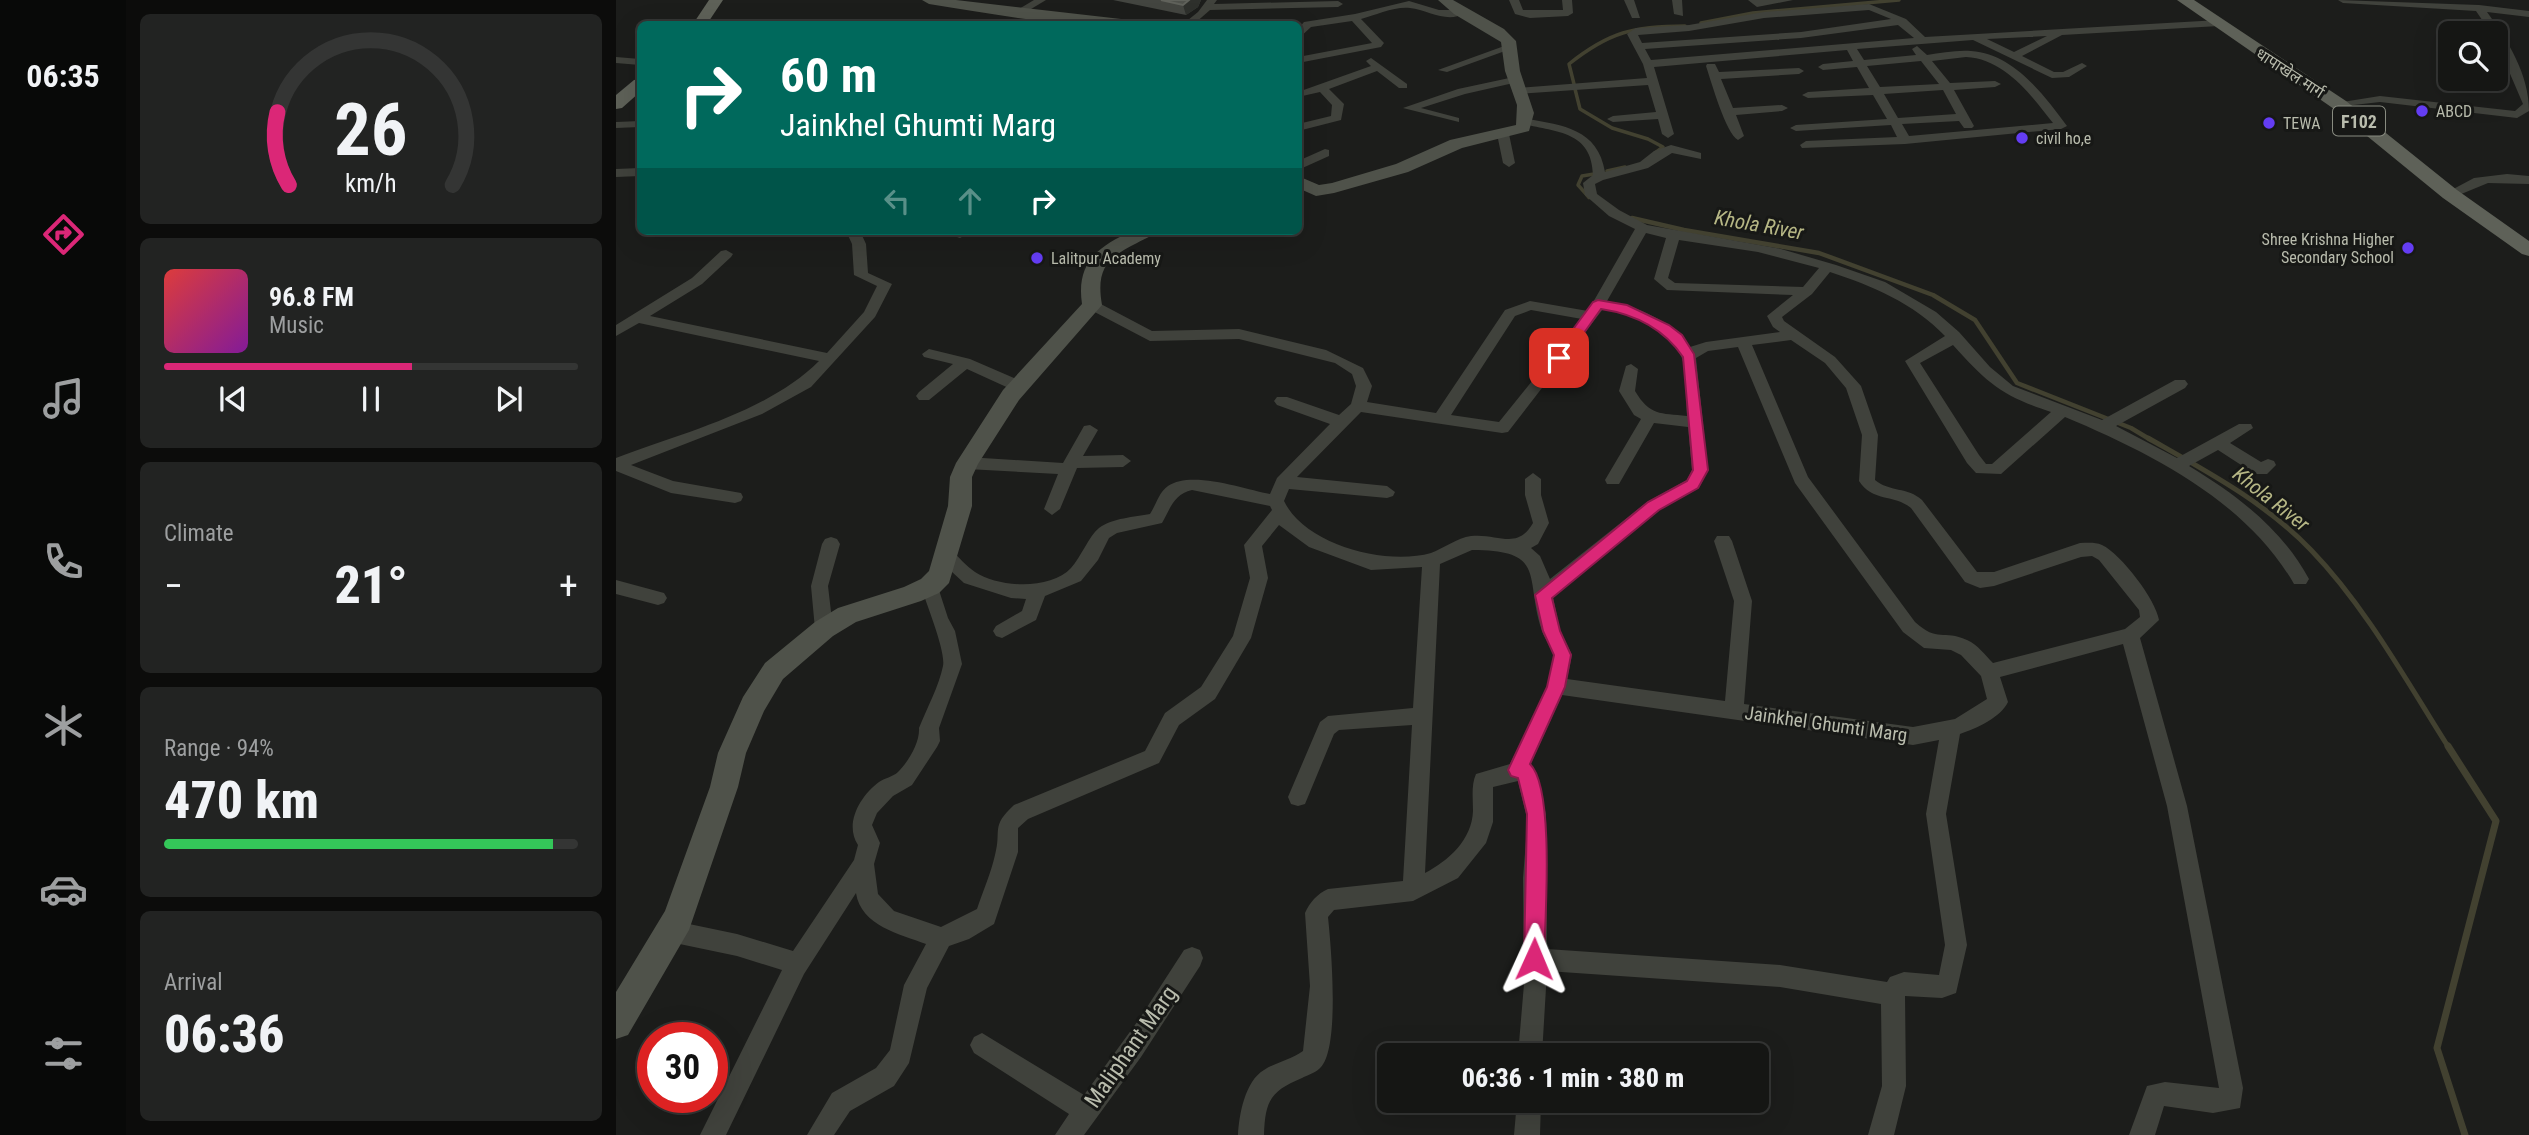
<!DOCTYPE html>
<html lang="en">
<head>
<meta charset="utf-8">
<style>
  :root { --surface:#151614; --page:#222322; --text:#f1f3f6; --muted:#9d9fa0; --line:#343534; --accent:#db2777 }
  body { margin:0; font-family:"Roboto Condensed","Noto Sans Devanagari",sans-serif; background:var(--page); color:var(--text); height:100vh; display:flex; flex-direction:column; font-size:26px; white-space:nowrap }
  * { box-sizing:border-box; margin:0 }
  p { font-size:23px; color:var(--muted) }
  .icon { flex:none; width:38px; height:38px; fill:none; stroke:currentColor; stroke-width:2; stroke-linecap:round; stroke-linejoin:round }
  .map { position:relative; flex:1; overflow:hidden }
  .details { display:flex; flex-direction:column; gap:14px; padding:14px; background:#0c0c0b; width:490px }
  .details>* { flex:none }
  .banner { position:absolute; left:21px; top:21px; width:665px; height:214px; border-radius:10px; box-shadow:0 7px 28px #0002,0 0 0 2px var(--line); background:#00695c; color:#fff; overflow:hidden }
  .tools { position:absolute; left:1822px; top:21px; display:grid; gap:14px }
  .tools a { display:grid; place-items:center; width:70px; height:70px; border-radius:10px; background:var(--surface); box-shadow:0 7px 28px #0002,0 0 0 2px var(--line); font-size:35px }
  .speed { position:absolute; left:21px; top:1022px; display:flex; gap:14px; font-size:35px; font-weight:700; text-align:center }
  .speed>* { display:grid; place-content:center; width:91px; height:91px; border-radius:50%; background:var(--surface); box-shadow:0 7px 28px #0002,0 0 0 2px var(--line); line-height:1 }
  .speed .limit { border:10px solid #d22; background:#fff; color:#111 }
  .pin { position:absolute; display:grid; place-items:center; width:60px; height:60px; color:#fff; margin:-30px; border-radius:14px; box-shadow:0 4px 10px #0006 }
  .me { position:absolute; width:77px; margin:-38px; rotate:1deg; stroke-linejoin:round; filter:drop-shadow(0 0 5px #0008) }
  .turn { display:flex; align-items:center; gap:24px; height:147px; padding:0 28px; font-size:32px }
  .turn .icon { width:91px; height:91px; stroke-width:2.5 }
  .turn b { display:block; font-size:49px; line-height:60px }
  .lanes { display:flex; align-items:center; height:66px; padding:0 28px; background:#0003; justify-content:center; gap:35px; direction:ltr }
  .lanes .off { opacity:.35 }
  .big { font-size:52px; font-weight:800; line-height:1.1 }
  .details .tile { flex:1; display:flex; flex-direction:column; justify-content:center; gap:10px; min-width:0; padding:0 24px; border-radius:10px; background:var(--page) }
  .details .dial { align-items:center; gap:0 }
  .dial svg { height:182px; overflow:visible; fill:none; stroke:var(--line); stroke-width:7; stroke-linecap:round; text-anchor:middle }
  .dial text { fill:var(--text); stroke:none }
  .song { display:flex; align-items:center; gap:21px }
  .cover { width:84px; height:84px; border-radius:10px; background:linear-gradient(135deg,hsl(0 70% 55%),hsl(290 70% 35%)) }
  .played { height:7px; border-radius:4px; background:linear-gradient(90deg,var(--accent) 60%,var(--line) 60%) }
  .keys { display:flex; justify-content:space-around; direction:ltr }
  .heat { display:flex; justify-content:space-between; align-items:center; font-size:38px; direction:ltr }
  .charge { height:10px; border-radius:5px; background:linear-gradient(90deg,#34c759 94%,var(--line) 0) }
  .trip { position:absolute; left:761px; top:1043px; width:392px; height:70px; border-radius:10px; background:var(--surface); box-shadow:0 7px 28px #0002,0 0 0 2px var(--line); font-weight:800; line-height:70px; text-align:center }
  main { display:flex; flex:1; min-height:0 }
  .tab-bar { display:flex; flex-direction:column; width:126px; justify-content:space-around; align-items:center; background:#080908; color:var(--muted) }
  .tab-bar .icon { width:49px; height:49px }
  .tab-bar .on { color:var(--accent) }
  .tab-bar b { font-size:32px; color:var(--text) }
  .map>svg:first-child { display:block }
</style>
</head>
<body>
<main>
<nav class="tab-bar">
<b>06:35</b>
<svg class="icon on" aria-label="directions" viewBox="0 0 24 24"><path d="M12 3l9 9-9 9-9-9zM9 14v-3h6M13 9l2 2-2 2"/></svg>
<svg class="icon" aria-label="music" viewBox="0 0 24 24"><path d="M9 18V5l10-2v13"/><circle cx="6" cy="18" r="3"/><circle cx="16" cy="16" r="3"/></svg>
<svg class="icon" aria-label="phone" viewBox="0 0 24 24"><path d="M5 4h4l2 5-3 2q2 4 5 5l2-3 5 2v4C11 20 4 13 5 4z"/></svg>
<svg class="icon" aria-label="climate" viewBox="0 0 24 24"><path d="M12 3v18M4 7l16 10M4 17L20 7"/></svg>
<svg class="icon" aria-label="car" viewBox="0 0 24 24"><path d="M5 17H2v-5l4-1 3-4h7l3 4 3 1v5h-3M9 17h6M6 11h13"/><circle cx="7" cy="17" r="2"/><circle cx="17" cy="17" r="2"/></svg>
<svg class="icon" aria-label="filters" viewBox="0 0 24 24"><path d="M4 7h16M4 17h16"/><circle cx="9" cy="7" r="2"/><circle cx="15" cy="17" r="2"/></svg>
</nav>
<section class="details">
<div class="tile dial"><svg viewBox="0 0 100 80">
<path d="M14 69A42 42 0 1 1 86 69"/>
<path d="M14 69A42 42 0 0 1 9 37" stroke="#db2777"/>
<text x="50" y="56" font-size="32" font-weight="700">26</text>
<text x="50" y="72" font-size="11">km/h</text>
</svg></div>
<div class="tile">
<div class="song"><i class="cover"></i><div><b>96.8 FM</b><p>Music</p></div></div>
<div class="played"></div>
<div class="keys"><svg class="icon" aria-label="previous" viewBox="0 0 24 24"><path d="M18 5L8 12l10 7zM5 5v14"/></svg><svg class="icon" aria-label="pause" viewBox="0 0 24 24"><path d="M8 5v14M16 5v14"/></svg><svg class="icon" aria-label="next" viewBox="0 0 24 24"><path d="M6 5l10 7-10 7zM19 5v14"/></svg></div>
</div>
<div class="tile"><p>Climate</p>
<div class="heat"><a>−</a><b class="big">21°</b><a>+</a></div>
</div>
<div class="tile"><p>Range · 94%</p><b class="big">470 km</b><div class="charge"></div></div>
<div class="tile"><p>Arrival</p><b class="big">06:36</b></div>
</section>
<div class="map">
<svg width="1913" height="1135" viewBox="0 0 1913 1135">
  <rect width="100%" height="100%" fill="#1c1d1b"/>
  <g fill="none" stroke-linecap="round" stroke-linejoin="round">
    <g stroke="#424130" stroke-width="3.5">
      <path d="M1085 23 1137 13 1283 0"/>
      <path d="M958 84 953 64C993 32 1018 26 1069 26"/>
      <path d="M959 89 964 109 996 128 1032 139 1047 147 1039 153"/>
      <path d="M991 171 1009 167"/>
      <path d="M971 195 962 185 966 176 978 174"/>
    </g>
    <g stroke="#424130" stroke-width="4.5">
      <path d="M970 193 973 197"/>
      <path d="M1016 218 1068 230 1203 253 1317 295 1359 320 1401 383 1515 428 1535 440"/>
    </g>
    <path stroke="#424130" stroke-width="5" d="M1532 438C1590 471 1649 502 1695 550 1750 607 1791 682 1833 748"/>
    <path stroke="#424130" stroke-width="7" d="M1832 746 1880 821 1821 1048 1849 1135"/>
    <g fill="#40423c" fill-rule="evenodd">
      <path d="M418 0H430L405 15 396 13Z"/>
      <path d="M591 0H601L598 4 722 1 727 4 722 7 594 10 578 24H567L582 12Z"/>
      <path d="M893 0H903L907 10H947L946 0H956L957 13 952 16 914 18 899 14Z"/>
      <path d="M1008 0H1018L1024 18H1016Z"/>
      <path d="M1056 0H1066L1067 16 1058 14Z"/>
      <path d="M1132 0H1177L1141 7Z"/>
      <path d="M1722 0 1863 5 1913 11V17L1871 12C1892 41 1913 74 1913 111L1901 118 1764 102 1720 107V103L1764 96 1899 111 1907 104 1880 41V33H1875L1860 11 1727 3Z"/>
      <path d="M793 1 823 10H843L848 13C832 24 812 10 794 8 780 6 759 15 745 19L768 43 765 47 682 63V57L756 43 736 21 695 27 682 39V29L688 22 739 14Z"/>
      <path d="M1253 4 1290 19 1309 37 1603 20 1608 23 1603 26 1446 35 1406 56 1438 72H1447L1466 63 1471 66 1453 77 1436 78 1357 40 1241 49 1248 60 1300 55 1296 49 1301 46 1311 55C1325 53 1340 50 1355 51 1398 54 1427 94 1451 126L1445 129 1289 144 1186 148 1184 145 1190 141 1281 137 1275 125 1180 131 1174 128 1180 125 1271 119 1257 95 1192 98 1186 95 1192 92 1253 88 1241 67 1207 70 1202 67 1207 64 1237 61 1231 50 1038 67 1058 134 1052 138 1046 134 1042 119 997 122 991 119 997 116 1040 112 1032 85 902 94 896 91 902 88 1031 78 1027 64 1011 34 1020 28 1073 25 1148 12ZM1253 10 1275 19 1185 32 1026 43 1022 35 1073 31 1148 18ZM1282 25 1298 38 1035 60 1029 49 1185 38ZM1431 36 1398 52 1371 39ZM1350 57C1389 59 1415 95 1437 123L1293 136 1286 124 1343 121 1348 128H1356L1358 126 1338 90 1379 87 1385 84 1379 81 1334 83 1316 61ZM1305 61 1323 84 1264 87 1251 66ZM1327 90 1340 114 1282 118 1268 94Z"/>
      <path d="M891 45 900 47 831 72 822 70Z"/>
      <path d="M0 57 24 59V65L0 63Z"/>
      <path d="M755 58 791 84V88H783L761 71 713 89 728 104 725 120 682 131V124L715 116 716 105 704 92 682 97V92L755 66 750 61Z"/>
      <path d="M1091 64H1099L1103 72 1183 68 1188 71 1183 74 1105 79 1117 108 1166 105 1172 108 1166 111 1120 115 1128 136 1122 140C1110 134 1095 81 1090 66Z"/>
      <path d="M898 77 902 78V82L849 94 805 108 843 118V122L787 108 842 89Z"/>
      <path d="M911 119C947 125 982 129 989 172L1024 162 1038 151 1055 145 1085 153V159L1056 153 1032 168 987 180 979 184 981 194 1003 210 1031 225 1165 249 1220 265 1269 282 1320 312 1343 332 1374 367 1397 386 1486 420 1559 380H1569L1572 384 1569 388 1500 426 1561 458 1623 424H1635L1637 428 1614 443 1645 462 1652 459 1658 461 1660 465 1651 474H1639L1602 450 1573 466C1621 495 1666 529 1693 579L1690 584H1678C1630 501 1535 453 1449 417L1385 474 1360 473 1351 463 1289 361 1329 336C1297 303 1257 286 1214 272L1196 294 1166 317 1168 321 1219 357 1245 386 1262 435 1259 480C1273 492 1292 487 1306 500L1361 572H1378L1464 543C1472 543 1479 542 1486 545 1505 554 1540 600 1543 620L1524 638 1571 806 1627 1088 1624 1108 1597 1113 1548 1106 1539 1135H1513L1531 1086 1549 1082 1603 1088 1551 806 1507 644 1384 677 1392 702C1384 718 1361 728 1344 734L1330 814 1351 945 1340 993 1326 998 1289 996 1290 1086 1278 1135H1252L1266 1086 1265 1004 1164 987 931 971 926 1055H902L908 984 907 878 910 840V814L902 781 877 787V822L870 843 842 878 797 901 718 910 712 917C715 945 724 1047 705 1067 701 1072 692 1075 686 1078 655 1091 649 1100 648 1135H622C623 1115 629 1081 648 1070 660 1062 675 1060 687 1051L694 986 689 913C694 902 701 894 712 889L787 881 796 725 723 730 718 734 689 804 682 806 675 804 672 797 704 722 712 716 797 708 806 567 755 570 693 547 663 525 646 546 652 578 635 638 599 699 563 725 543 763 412 819 402 828V852L378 924 353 939 333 946 311 988 293 1063 278 1086 234 1111 218 1135H191L216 1093 260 1068 274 1050 288 985 310 944C284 934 245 926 240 893L188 974 110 1135H84L166 970 121 956 54 942 46 939 43 931 46 923 54 920 121 934 177 951 238 860 242 845C228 824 244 796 263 782 268 778 277 777 282 772 293 761 304 742 303 728 311 708 323 686 327 666 330 651 310 604 305 586L308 581H320L332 618 339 631 346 664 323 728 324 741 321 747 296 785 277 796 261 813 256 825 264 843 258 864 262 894 278 911 325 927 361 909C367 891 375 873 379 855 386 830 374 827 398 805L529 751 549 713 585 687 617 636 634 578 628 545 656 510 654 506 576 490C558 494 554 509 546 523L501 533 493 538 482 560 465 581 429 596 420 620 386 638 380 636 377 631 380 626 406 611 410 599 395 598 348 583 323 560 320 555 323 550H335C343 557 350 566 359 572 383 588 435 590 455 568 465 557 473 536 483 528 496 518 519 517 534 514 540 505 543 492 552 486 575 470 628 489 654 494L661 478 714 424 661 405 658 401 661 397H671L723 415 735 404 740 386 736 374 719 363 623 339 534 341 471 308V302H481L536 331 623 329 710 350 747 368 756 386 751 402 820 413 889 310 914 301 972 311 1019 229 993 216 969 195 967 183 977 175C976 131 940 132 907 124L905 122ZM1030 233 1050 238 1038 279 1051 290 1177 295 1151 316 1157 327 1164 332 1090 342 1074 347C1053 320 1024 307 991 301ZM1063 240 1142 252 1203 268 1187 287 1059 283 1052 278ZM987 309C1015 314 1052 328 1065 356 1071 369 1070 401 1071 416 1044 413 1034 416 1019 391L1022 369 1015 364 1010 366 1003 391 1018 415 1025 419 989 480 991 484H1003L1038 423 1072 427 1076 470 1071 480 1031 502 934 579 924 556 915 548 922 544 933 523 925 495V479L917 473 909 479V495L917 523C901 551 882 533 855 536 841 538 828 548 815 553 770 566 689 545 668 501L673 489 771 498 777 496 779 492 771 486 681 477 745 412 886 433 892 432ZM915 310 966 319 883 422 835 415 899 316ZM1175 340 1209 363 1230 388 1246 435 1243 481C1256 502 1278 494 1295 508L1349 582 1364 588 1378 586 1465 557 1476 556 1483 560 1523 610 1524 617 1509 629 1377 663C1369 655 1362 645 1351 640 1327 629 1322 643 1299 622L1192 477 1136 345ZM1337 345C1371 383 1386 396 1435 412L1376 464H1370L1363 455 1304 363ZM1122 347 1179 483 1287 632 1308 648 1335 650 1345 655 1365 676 1371 699 1339 719 1297 727 1128 704 1136 601 1116 541 1113 536H1101L1098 541 1118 601 1109 701 951 679 956 655 944 631 937 597 1043 510 1083 488 1092 470 1080 358 1092 351ZM856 550C932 550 908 577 926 631 928 639 937 647 938 655 940 678 905 742 894 764L860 774C855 785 857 799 857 811 856 840 832 861 809 873L824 564ZM946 695 1297 745 1323 740 1310 814 1329 945 1323 975 1288 972 1274 977 1271 982 1164 965 931 949 930 814 915 763Z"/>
      <path d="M24 121V127L0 128V122Z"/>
      <path d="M887 130 893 134 899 163 893 167 887 163 881 134Z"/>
      <path d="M709 149 713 150V156L682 170V161Z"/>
      <path d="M24 168V176L0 177V169Z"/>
      <path d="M1891 174 1913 176V184L1872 183 1838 197 1834 198 1828 194 1858 178Z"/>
      <path d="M230 231H244L250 244 252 273 276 284 259 317 195 387 146 414 15 465 57 481 125 493 127 497 125 501 119 503 55 493 0 471V458C66 433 152 412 203 361L23 323 0 336V325L76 278 105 251 110 250 117 254 115 257 86 284 34 316 211 353 248 312 261 286 238 275 236 244Z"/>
      <path d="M323 231H348L351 234 344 238Z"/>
      <path d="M313 349 354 359 407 382 410 386 402 391 397 390 351 369 313 400H303L300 396 303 392 337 364 308 357 306 354Z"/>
      <path d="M474 425 482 430 467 456 507 455 515 461 507 467 461 468 444 509 436 515 428 509 442 474 351 469 343 463 351 457 447 463 468 426Z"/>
      <path d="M215 537 221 539 224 544 212 586 217 629 214 634 208 636 202 634 199 629 195 586 206 544 209 539Z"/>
      <path d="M0 580 48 593 51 598 48 603 42 605 0 594Z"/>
      <path d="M576 947 584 950 587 958 584 966 525 1057 468 1135H439L453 1114 358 1053 354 1045 358 1037 366 1033 468 1095 524 1018 568 950Z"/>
      <path d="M901 1101H925L924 1135H898Z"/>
    </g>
    <g fill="#4f524a" fill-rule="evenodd">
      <path d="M306 0H340L514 20 521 24C455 30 379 14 313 4Z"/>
      <path d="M822 0H837L888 29 900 41 904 71 918 113 913 131 846 148 792 172 718 193 700 196 682 188V176L703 185 716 183 780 164 834 140 900 125 901 105 889 71 885 42 838 14Z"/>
      <path d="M516 231H540C535 237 528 239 521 243 490 258 480 270 486 305L403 400 362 464 356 477V506L333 583 323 593 305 601 240 622 217 636 167 679 148 711 130 753 122 787 73 930 12 1035 0 1039V992L49 911 94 787 102 753 127 697 149 663 199 622 222 608 288 587 305 579 313 571 332 506 334 477 340 463 387 390 466 304C460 263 481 247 516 231Z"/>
    </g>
    <g fill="#5e6158" fill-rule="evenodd">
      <path d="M93 0H107L91 24H77Z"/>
      <path d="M1561 0H1578L1730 101 1841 190 1913 241V256L1906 254 1827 198 1718 109Z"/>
      <path d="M24 79V92L6 108 0 109V95L18 80Z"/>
    </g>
  </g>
  <path fill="#434540" d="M497 0H585L582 7 570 15Z"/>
  <path fill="#2e302c" d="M573 0H585L582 7 570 15 567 5Z"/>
  <path fill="#50524c" stroke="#60625b" stroke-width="2" d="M545 0H573L567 5Z"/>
  <path fill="#db2777" stroke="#8e194d" stroke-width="2" d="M982 300 1011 305 1053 325 1066 335 1078 354 1092 470 1082 488 1043 510 936 598 944 631 955 655 949 687 914 764C939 788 929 920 928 959L925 966 918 970 911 966 908 959 911 814 902 778 895 776 892 770 931 687 938 655 927 631 919 595 1032 502 1071 481 1077 470 1067 357C1048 329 1018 314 985 309L948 361 943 362 936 358 977 302Z"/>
  <g fill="#643df3" stroke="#171816" stroke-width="2.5">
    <circle cx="1806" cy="111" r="7"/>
    <circle cx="1653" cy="123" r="7"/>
    <circle cx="1406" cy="138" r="7"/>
    <circle cx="1792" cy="248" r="7"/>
    <circle cx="421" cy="258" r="7"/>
  </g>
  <g text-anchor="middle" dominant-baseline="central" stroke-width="6" stroke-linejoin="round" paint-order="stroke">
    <g font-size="16" fill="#b9bcad" stroke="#171816">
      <text transform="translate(1674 73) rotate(33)">धापाखेल मार्ग</text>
    </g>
    <g font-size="16" fill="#b9bcad" stroke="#171816" text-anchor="start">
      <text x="1820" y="111">ABCD</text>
      <text x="1667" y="123">TEWA</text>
      <text x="1420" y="138">civil ho,e</text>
      <text x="1778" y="239" text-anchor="end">Shree Krishna Higher<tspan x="1778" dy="18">Secondary School</tspan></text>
      <text x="435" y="258">Lalitpur Academy</text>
    </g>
    <rect fill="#171816" stroke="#888b80" stroke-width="2" x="1717" y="106.5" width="52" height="29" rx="5"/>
    <g font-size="18" font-weight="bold" fill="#b9bcad">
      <text x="1743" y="121">F102</text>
    </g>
    <g font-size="19" fill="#b9bcad" stroke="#171816">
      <text transform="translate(1210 724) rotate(8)">Jainkhel Ghumti Marg</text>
    </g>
    <g font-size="21" font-style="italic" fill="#b6b785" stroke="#171816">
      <text transform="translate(1143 225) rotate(10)">Khola River</text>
      <text transform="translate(1655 499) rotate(38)">Khola River</text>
    </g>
    <g font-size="23" fill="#b9bcad" stroke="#171816">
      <text transform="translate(515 1047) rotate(-55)">Maliphant Marg</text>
    </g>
  </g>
</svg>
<div class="tools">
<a><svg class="icon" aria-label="search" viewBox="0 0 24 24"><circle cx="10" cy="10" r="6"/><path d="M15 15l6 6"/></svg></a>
</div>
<div class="speed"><div class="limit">30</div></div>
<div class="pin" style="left:943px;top:358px;background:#d93025"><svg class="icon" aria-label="arrive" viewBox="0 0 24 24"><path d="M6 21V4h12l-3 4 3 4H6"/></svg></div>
<svg class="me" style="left:918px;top:959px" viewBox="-20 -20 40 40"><path d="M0-17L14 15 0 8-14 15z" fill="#db2777" stroke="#fff" stroke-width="4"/></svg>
<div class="trip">06:36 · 1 min · 380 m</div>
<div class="banner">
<div class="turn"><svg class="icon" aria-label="right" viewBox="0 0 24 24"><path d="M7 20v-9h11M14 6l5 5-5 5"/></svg><div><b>60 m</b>Jainkhel Ghumti Marg</div></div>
<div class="lanes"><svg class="icon off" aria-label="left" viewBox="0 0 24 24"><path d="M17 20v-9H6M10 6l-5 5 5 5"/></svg><svg class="icon off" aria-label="ahead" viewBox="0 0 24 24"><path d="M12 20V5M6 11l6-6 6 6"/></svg><svg class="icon" aria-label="right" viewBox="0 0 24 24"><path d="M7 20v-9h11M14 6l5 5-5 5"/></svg></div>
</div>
</div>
</main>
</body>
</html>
